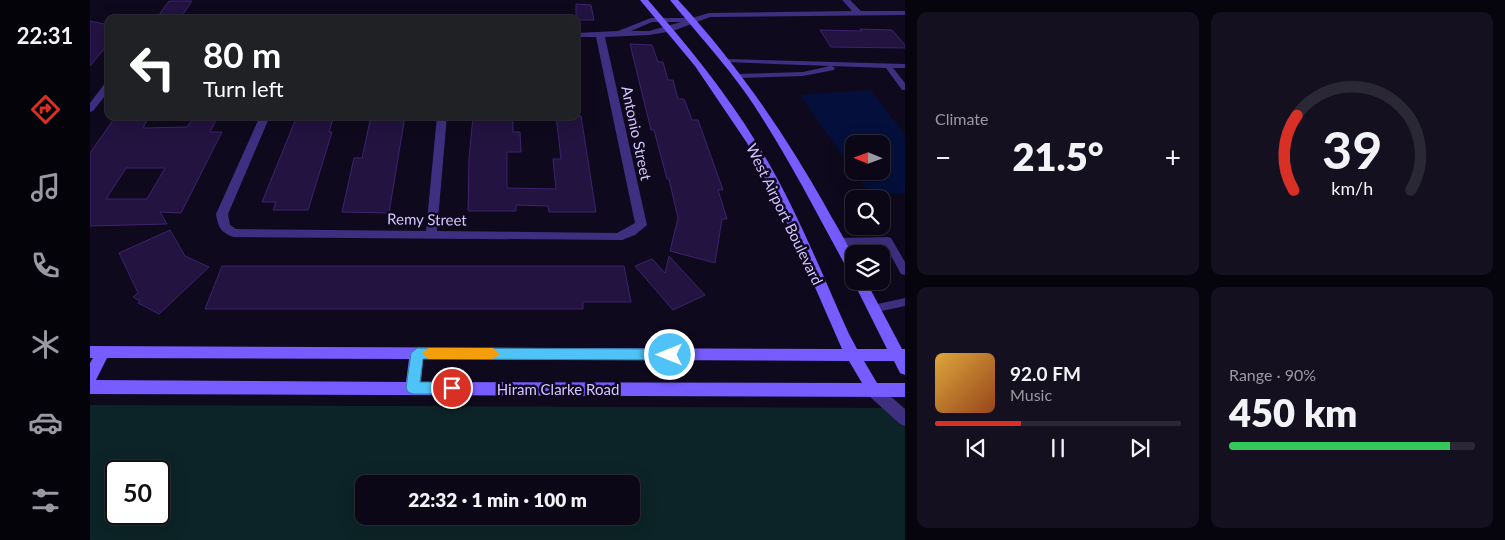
<!DOCTYPE html>
<html lang="en">
<head>
<meta charset="utf-8">
<style>
  :root { --surface:#0b0716; --page:#14101f; --text:#f1f3f6; --muted:#9a99a1; --line:#2b2835; --accent:#d93025 }
  body { margin:0; font-family:Lato,sans-serif; background:var(--page); color:var(--text); height:100vh; display:flex; flex-direction:column; font-size:19px; white-space:nowrap }
  * { box-sizing:border-box; margin:0 }
  p { font-size:16px; color:var(--muted) }
  .icon { flex:none; width:28px; height:28px; fill:none; stroke:currentColor; stroke-width:2; stroke-linecap:round; stroke-linejoin:round }
  .map { position:relative; flex:1; overflow:hidden }
  .drawer { display:flex; flex-direction:column; gap:12px; padding:12px; background:#06040c; width:600px }
  .drawer>* { flex:none }
  .banner { position:absolute; left:15px; top:15px; width:475px; height:105px; border-radius:10px; box-shadow:0 5px 20px #0002,0 0 0 1px var(--line); background:#202124; color:#fff; overflow:hidden }
  .needle { width:32px; rotate:271deg }
  .fabs { position:absolute; left:755px; top:135px; display:grid; gap:10px }
  .fabs a { display:grid; place-items:center; width:45px; height:45px; border-radius:10px; background:var(--surface); box-shadow:0 5px 20px #0002,0 0 0 1px var(--line); font-size:25px }
  .speed { position:absolute; left:15px; top:460px; display:flex; gap:10px; font-size:25px; font-weight:700; text-align:center }
  .speed>* { display:grid; place-content:center; width:65px; height:65px; border-radius:50%; background:var(--surface); box-shadow:0 5px 20px #0002,0 0 0 1px var(--line); line-height:1 }
  .speed .limit { border:2px solid #111; border-radius:8px; background:#fff; color:#111 }
  .pin { position:absolute; display:grid; place-items:center; width:42px; height:42px; color:#fff; margin:-21px; border:2px solid #fff; border-radius:50%; box-shadow:0 1px 5px #0007 }
  .me { position:absolute; width:55px; margin:-28px; rotate:270deg; stroke-linejoin:round; filter:drop-shadow(0 0 4px #0008) }
  .turn { display:flex; align-items:center; gap:18px; height:105px; padding:0 15px; font-size:22px }
  .turn .icon { width:65px; height:65px; stroke-width:2.5 }
  .turn b { display:block; font-size:35px; line-height:42px }
  .big { font-size:38px; font-weight:800; line-height:1.1 }
  .drawer .tile { flex:1; display:flex; flex-direction:column; justify-content:center; gap:8px; min-width:0; padding:0 18px; border-radius:10px; background:var(--page) }
  .drawer .dial { align-items:center; gap:0 }
  .dial svg { height:130px; overflow:visible; fill:none; stroke:var(--line); stroke-width:7; stroke-linecap:round; text-anchor:middle }
  .dial text { fill:var(--text); stroke:none }
  .song { display:flex; align-items:center; gap:15px }
  .cover { width:60px; height:60px; border-radius:8px; background:linear-gradient(135deg,hsl(40 70% 55%),hsl(20 70% 35%)) }
  .played { height:5px; border-radius:2px; background:linear-gradient(90deg,var(--accent) 35%,var(--line) 35%) }
  .keys { display:flex; justify-content:space-around; direction:ltr }
  .heat { display:flex; justify-content:space-between; align-items:center; font-size:28px; direction:ltr }
  .charge { height:8px; border-radius:4px; background:linear-gradient(90deg,#34c759 90%,var(--line) 0) }
  .drawer .tiles { flex:1; display:grid; gap:12px; grid-template-columns:repeat(2,1fr) }
  .trip { position:absolute; left:265px; top:475px; width:285px; height:50px; border-radius:10px; background:var(--surface); box-shadow:0 5px 20px #0002,0 0 0 1px var(--line); font-weight:800; line-height:50px; text-align:center }
  main { display:flex; flex:1; min-height:0 }
  .menu { display:flex; flex-direction:column; width:90px; justify-content:space-around; align-items:center; background:#040309; color:var(--muted) }
  .menu .icon { width:35px; height:35px }
  .menu .current { color:var(--accent) }
  .menu b { font-size:22px; color:var(--text) }
  .map>svg:first-child { display:block }
</style>
</head>
<body>
<main>
<nav class="menu">
<b>22:31</b>
<svg class="icon current" aria-label="directions" viewBox="0 0 24 24"><path d="M12 3l9 9-9 9-9-9zM9 14v-3h6M13 9l2 2-2 2"/></svg>
<svg class="icon" aria-label="music" viewBox="0 0 24 24"><path d="M9 18V5l10-2v13"/><circle cx="6" cy="18" r="3"/><circle cx="16" cy="16" r="3"/></svg>
<svg class="icon" aria-label="phone" viewBox="0 0 24 24"><path d="M5 4h4l2 5-3 2q2 4 5 5l2-3 5 2v4C11 20 4 13 5 4z"/></svg>
<svg class="icon" aria-label="climate" viewBox="0 0 24 24"><path d="M12 3v18M4 7l16 10M4 17L20 7"/></svg>
<svg class="icon" aria-label="car" viewBox="0 0 24 24"><path d="M5 17H2v-5l4-1 3-4h7l3 4 3 1v5h-3M9 17h6M6 11h13"/><circle cx="7" cy="17" r="2"/><circle cx="17" cy="17" r="2"/></svg>
<svg class="icon" aria-label="filters" viewBox="0 0 24 24"><path d="M4 7h16M4 17h16"/><circle cx="9" cy="7" r="2"/><circle cx="15" cy="17" r="2"/></svg>
</nav>
<div class="map">
<svg width="815" height="540" viewBox="0 0 815 540">
  <rect width="100%" height="100%" fill="#0f091d"/>
  <path fill="#0c2427" fill-rule="evenodd" d="M0 405 815 408V540H0ZM26 471H69V514H26ZM274 484H541V516H274Z"/>
  <path fill="#04103b" fill-rule="evenodd" d="M778 90 783 93 815 135V193H788L775 187 710 95ZM764 144H791V171H764Z"/>
  <g fill="#231340" stroke="#3c236e" fill-rule="evenodd">
    <path d="M79 1H102L90 19H66Z"/>
    <path d="M486 4 501 5 504 20H486Z"/>
    <path d="M0 21 19 25V43L0 66Z"/>
    <path d="M770 29 802 30 815 45V48L741 47 730 30 772 31Z"/>
    <path d="M540 44 562 45 568 62H573L578 80H583L588 99H594L602 120H608L633 190H628L637 219H632L625 263 580 251 588 218 579 179H577L564 130H561Z"/>
    <path d="M26 116H59L53 128 97 127 105 116H128L120 132H132L91 213 70 212 77 224 0 226V153ZM36 168H75L57 199H16Z"/>
    <path d="M207 116H244L239 132H242L218 210H183L186 202H172Z"/>
    <path d="M281 116H315L299 213 252 212 264 158H272Z"/>
    <path d="M383 116H423V132H430L431 152H417V188L466 189 463 159H471L466 116H491L506 212H459L458 206 426 205V211H378L379 158Z"/>
    <path d="M80 230 95 256 119 267 69 314 48 303 50 301 43 297 48 293 29 253Z"/>
    <path d="M579 256 615 295 583 310 545 266 562 259 575 273Z"/>
    <path d="M132 266H534L541 302H493V309H115Z"/>
  </g>
  <g fill="none" stroke-linecap="round" stroke-linejoin="round">
    <g fill="#3e2f81" fill-rule="evenodd">
      <path d="M638 59 815 64V68H803L815 83V90H812L796 68 742 66 745 68 744 70 713 76 649 78H646V74L713 72 740 66 636 62V60Z"/>
      <path d="M798 237 801 238 815 262V275L811 274 795 245 749 246 744 242 749 238Z"/>
      <path d="M815 298V306L783 313 779 312 778 309 779 306 783 305Z"/>
    </g>
    <g fill="#3e2f81" fill-rule="evenodd">
      <path d="M752 0H760L771 11H815V15L620 17 583 31 559 35 515 37 557 225 545 235 532 240 144 237C131 233 128 227 126 214L170 116H180L138 214 140 225 146 229 336 231 347 116H357L347 231 527 233 545 223 506 37H486V33L528 31 561 18H602L619 13 762 11ZM562 22H591L559 31H541Z"/>
      <path d="M19 81V91L3 111 0 112V103L16 82Z"/>
    </g>
    <path fill="#3e2f81" fill-rule="evenodd" d="M784 384 789 386 815 409V426L810 424 779 396 777 391 779 386Z"/>
    <g fill="#775cff" fill-rule="evenodd">
      <path d="M550 0H558C597 45 635 91 666 142 704 202 730 270 759 334L767 349H797L763 281 764 279V281H776L812 349H815V375L810 373 804 361H774L787 383H815V397L0 394V363L3 358H0V346L752 349 693 214 657 143 605 66ZM17 358 319 359 316 382 6 380ZM333 359 759 361 772 383 331 382Z"/>
      <path d="M580 0H588C646 63 694 132 736 207 742 219 762 249 764 261 764 265 764 271 764 276L760 274C727 214 696 152 657 95 633 61 606 32 580 0Z"/>
    </g>
  </g>
  <path fill="#4fc3f7" stroke="#337fa1" d="M327 348 580 349 587 355 580 360 333 359 330 382H362L367 384 369 388 367 392 362 394H323L318 392 316 388 321 353Z"/>
  <path fill="#f59e0b" d="M338 348H403L410 354 403 359H338L332 353Z"/>
  <g text-anchor="middle" dominant-baseline="central" stroke-width="5" stroke-linejoin="round" paint-order="stroke">
    <g font-size="15" fill="#d4c5ff" stroke="#0f091d">
      <text transform="translate(547 133) rotate(78)">Antonio Street</text>
      <text transform="translate(695 214) rotate(64)">West Airport Boulevard</text>
      <text transform="translate(337 219) rotate(1)">Remy Street</text>
      <text x="468" y="389">Hiram Clarke Road</text>
    </g>
  </g>
</svg>
<div class="fabs">
<a><svg class="needle" viewBox="-14 -14 28 28"><path d="M0-13l5 13h-10z" fill="#e53935"/><path d="M0 13l5-13h-10z" fill="#9a99a1"/></svg></a>
<a><svg class="icon" aria-label="search" viewBox="0 0 24 24"><circle cx="10" cy="10" r="6"/><path d="M15 15l6 6"/></svg></a>
<a><svg class="icon" aria-label="layers" viewBox="0 0 24 24"><path d="M12 4l9 5-9 5-9-5zM3 14l9 5 9-5"/></svg></a>
</div>
<div class="speed"><div class="limit">50</div></div>
<div class="pin" style="left:362px;top:388px;background:#d93025"><svg class="icon" aria-label="arrive" viewBox="0 0 24 24"><path d="M6 21V4h12l-3 4 3 4H6"/></svg></div>
<svg class="me" style="left:580px;top:355px" viewBox="-20 -20 40 40"><circle r="17" fill="#4fc3f7" stroke="#fff" stroke-width="3"/><path d="M0-11L8 9 0 5-8 9z" fill="#fff"/></svg>
<div class="trip">22:32 · 1 min · 100 m</div>
<div class="banner">
<div class="turn"><svg class="icon" aria-label="left" viewBox="0 0 24 24"><path d="M17 20v-9H6M10 6l-5 5 5 5"/></svg><div><b>80 m</b>Turn left</div></div>
</div>
</div>
<section class="drawer">
<div class="tiles">
<div class="tile"><p>Climate</p>
<div class="heat"><a>−</a><b class="big">21.5°</b><a>+</a></div>
</div>
<div class="tile dial"><svg viewBox="0 0 100 80">
<path d="M14 69A42 42 0 1 1 86 69"/>
<path d="M14 69A42 42 0 0 1 16 23" stroke="#d93025"/>
<text x="50" y="56" font-size="32" font-weight="700">39</text>
<text x="50" y="72" font-size="11">km/h</text>
</svg></div>
<div class="tile">
<div class="song"><i class="cover"></i><div><b>92.0 FM</b><p>Music</p></div></div>
<div class="played"></div>
<div class="keys"><svg class="icon" aria-label="previous" viewBox="0 0 24 24"><path d="M18 5L8 12l10 7zM5 5v14"/></svg><svg class="icon" aria-label="pause" viewBox="0 0 24 24"><path d="M8 5v14M16 5v14"/></svg><svg class="icon" aria-label="next" viewBox="0 0 24 24"><path d="M6 5l10 7-10 7zM19 5v14"/></svg></div>
</div>
<div class="tile"><p>Range · 90%</p><b class="big">450 km</b><div class="charge"></div></div>
</div>
</section>
</main>
</body>
</html>
